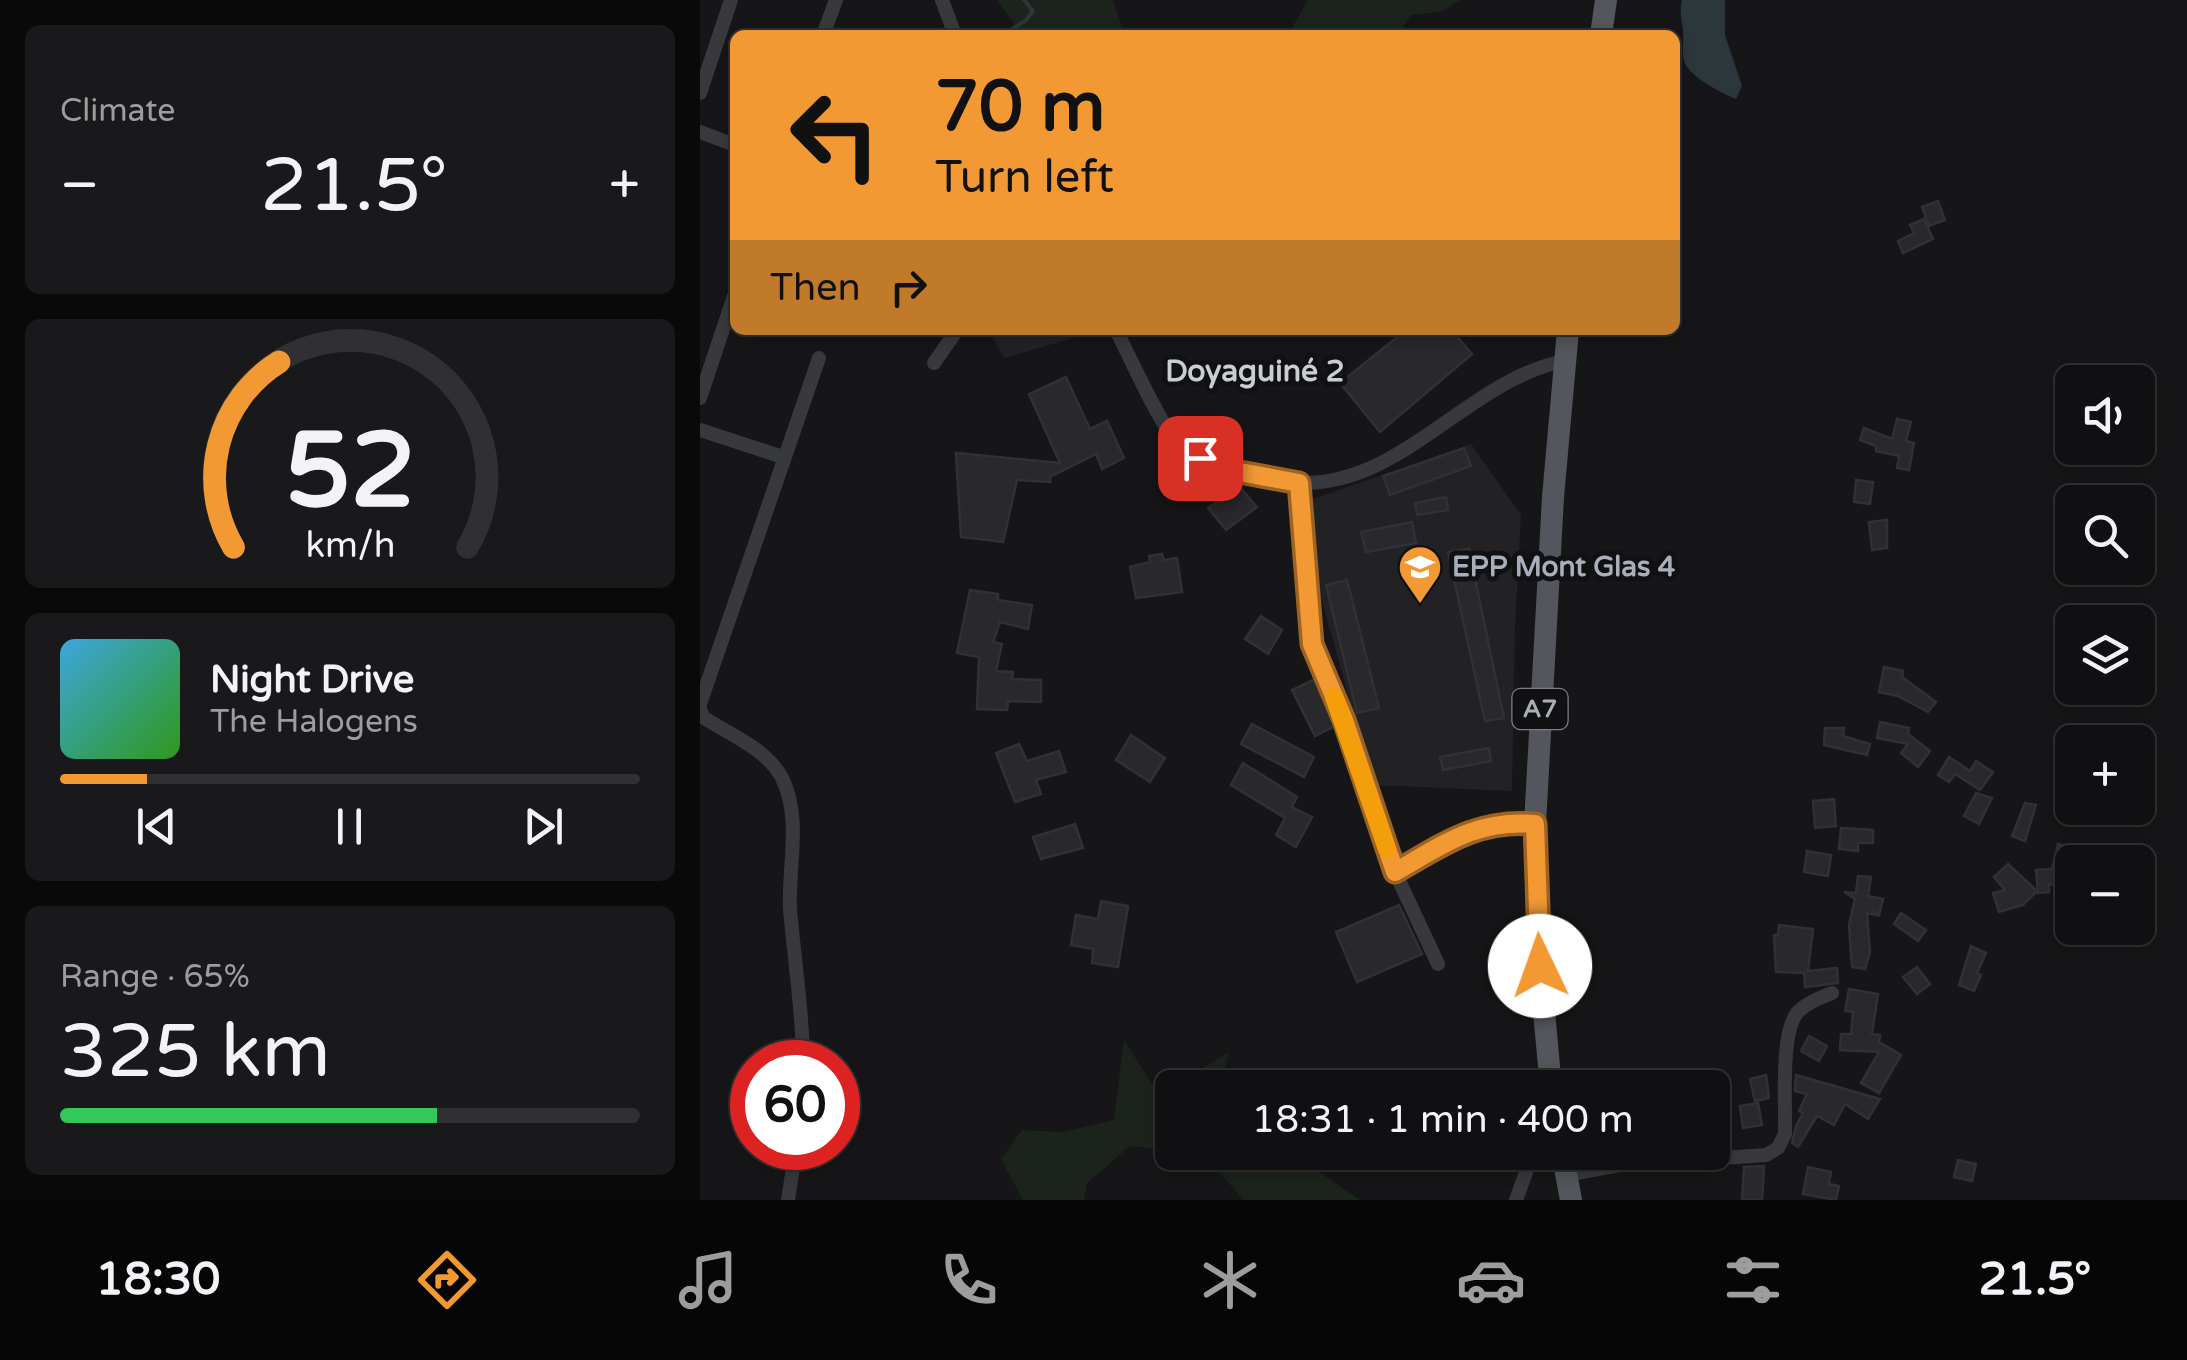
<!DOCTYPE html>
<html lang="en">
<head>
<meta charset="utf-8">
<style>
  :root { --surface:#101012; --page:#19191b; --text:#f1f3f6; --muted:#9c9d9f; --line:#303032; --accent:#f29934 }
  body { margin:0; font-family:"Varela Round",sans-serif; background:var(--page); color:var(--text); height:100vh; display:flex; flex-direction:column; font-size:38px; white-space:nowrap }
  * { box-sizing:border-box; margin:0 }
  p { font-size:32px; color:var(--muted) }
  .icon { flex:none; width:55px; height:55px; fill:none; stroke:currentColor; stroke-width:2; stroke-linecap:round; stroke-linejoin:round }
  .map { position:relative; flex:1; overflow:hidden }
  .side { display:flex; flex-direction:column; gap:25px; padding:25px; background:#09090a; width:700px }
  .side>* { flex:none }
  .guide { position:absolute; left:30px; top:30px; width:950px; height:305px; border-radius:15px; box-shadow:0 5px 15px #0003,0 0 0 2px var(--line); background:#f29934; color:#111; overflow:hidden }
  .controls { position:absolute; left:1355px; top:365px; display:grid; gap:20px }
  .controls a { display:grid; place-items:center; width:100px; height:100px; border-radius:15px; background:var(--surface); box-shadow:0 5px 15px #0003,0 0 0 2px var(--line); font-size:50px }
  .speed { position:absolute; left:30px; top:1040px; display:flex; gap:20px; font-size:50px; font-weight:700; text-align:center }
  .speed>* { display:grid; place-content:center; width:130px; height:130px; border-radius:50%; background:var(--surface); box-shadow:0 5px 15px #0003,0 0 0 2px var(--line); line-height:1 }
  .speed .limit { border:15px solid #d22; background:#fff; color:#111 }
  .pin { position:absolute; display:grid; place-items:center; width:85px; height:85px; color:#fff; margin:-42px; border-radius:20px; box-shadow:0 5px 15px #0006 }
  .me { position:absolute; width:110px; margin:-55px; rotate:357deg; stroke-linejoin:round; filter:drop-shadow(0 0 8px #0008) }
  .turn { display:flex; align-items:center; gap:35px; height:210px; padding:0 40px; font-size:45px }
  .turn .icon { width:130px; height:130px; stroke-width:2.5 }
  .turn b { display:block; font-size:70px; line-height:85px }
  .then { display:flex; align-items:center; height:95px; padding:0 40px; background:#0003; gap:20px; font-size:38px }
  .big { font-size:75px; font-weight:600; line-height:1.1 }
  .side .tile { flex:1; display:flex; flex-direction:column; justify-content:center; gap:15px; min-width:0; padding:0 35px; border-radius:15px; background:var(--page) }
  .side .dial { align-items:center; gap:0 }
  .dial svg { height:260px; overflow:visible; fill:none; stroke:var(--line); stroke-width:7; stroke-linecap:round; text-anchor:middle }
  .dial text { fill:var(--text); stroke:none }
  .song { display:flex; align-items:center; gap:30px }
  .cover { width:120px; height:120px; border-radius:15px; background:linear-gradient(135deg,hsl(200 70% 55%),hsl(110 70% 35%)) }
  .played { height:10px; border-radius:5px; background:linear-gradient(90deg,var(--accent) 15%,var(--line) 15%) }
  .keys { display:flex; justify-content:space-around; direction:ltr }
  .heat { display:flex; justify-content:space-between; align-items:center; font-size:55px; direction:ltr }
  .charge { height:15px; border-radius:8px; background:linear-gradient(90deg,#34c759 65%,var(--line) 0) }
  .trip { position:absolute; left:455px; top:1070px; width:575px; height:100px; border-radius:15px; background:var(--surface); box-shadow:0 5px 15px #0003,0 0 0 2px var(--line); font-weight:600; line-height:100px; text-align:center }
  .tabs { display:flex; height:160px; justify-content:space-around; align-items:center; background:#060607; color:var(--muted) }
  .tabs .icon { width:70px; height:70px }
  .tabs .on { color:var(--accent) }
  .tabs b { font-size:45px; color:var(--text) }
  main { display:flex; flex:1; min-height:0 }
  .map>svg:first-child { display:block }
</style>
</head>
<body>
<main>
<section class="side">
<div class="tile"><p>Climate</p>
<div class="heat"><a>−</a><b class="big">21.5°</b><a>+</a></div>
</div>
<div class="tile dial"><svg viewBox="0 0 100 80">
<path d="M14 69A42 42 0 1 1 86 69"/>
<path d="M14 69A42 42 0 0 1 28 12" stroke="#f29934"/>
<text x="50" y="56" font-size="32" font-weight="700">52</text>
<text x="50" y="72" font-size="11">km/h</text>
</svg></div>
<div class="tile">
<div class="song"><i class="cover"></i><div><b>Night Drive</b><p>The Halogens</p></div></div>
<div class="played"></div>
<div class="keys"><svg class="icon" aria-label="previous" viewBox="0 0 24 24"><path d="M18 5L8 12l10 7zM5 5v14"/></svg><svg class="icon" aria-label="pause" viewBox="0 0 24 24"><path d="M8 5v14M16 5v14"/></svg><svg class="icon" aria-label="next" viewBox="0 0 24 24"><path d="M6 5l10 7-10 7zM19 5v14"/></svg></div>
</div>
<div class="tile"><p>Range · 65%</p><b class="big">325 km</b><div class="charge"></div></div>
</section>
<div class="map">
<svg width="1487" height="1200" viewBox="0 0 1487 1200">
  <rect width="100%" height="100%" fill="#161618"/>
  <g fill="#222225">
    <path d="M288 330H401L304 358Z"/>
    <path d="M771 444 821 515 815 626 812 791 673 785 617 583 608 501Z"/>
  </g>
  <g fill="#1c231c">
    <path d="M297 0H413L424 35H322Z"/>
    <path d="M608 0H760L740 12 711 15 697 35H583L590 31Z"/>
    <path d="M424 1040 459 1095 529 1052 520 1087 472 1088V1151L430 1146 387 1183 384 1200H323L301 1159 322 1130 363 1132 414 1120Z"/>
    <path d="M478 1153H591L660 1200H544L521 1174Z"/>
  </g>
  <path fill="#2c373c" d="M982 0H1025V35L1042 86 1036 99C1023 94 990 77 985 63 981 54 984 42 983 31 982 19 979 12 982 0Z"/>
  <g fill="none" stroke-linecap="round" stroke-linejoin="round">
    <path stroke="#2c373c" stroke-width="4" d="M302 35 325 21 333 11 324 0"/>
  </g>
  <g fill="#29292c" stroke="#303134" stroke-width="2.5">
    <path d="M1238 201 1245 220 1229 226 1222 207Z"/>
    <path d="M1224 219 1233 239 1203 253 1198 241 1214 233 1210 225Z"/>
    <path d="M706 330H752L772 354 680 432 640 383Z"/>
    <path d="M366 377 390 429 407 421 424 458 402 469 396 454 350 477V482L317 480 303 542 261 537 256 453 360 463 329 394Z"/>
    <path d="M1197 419 1211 422 1206 441 1214 443 1209 470 1197 468 1199 456 1176 451V446L1160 440 1164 428 1192 439Z"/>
    <path d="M764 448 771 466 690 495 683 476Z"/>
    <path d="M1156 480 1173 482 1170 504 1154 502Z"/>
    <path d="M539 486 557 507 526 530 508 508Z"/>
    <path d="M746 497 748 510 717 515 715 503Z"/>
    <path d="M1187 520V548L1172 550 1169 522Z"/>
    <path d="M712 522 716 543 666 552 661 532Z"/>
    <path d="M769 549 804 718 785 721 748 552Z"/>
    <path d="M462 554 464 560 477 558 482 592 436 598 430 567 450 562 449 556Z"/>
    <path d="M647 580 679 708 657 713 626 585Z"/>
    <path d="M270 590 298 594V600L332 605 328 629 300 622 293 642 302 644 296 671 313 672 312 679 341 680V702L308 701 307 710 277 709 279 657 257 653Z"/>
    <path d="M561 616 582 630 568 654 545 639Z"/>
    <path d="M1184 667 1203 671 1202 677 1236 702 1228 712 1198 696 1179 692Z"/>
    <path d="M615 679 635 726 615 736 592 690Z"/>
    <path d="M1180 722 1209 728 1208 734 1230 751 1218 767 1201 753 1208 744 1177 738Z"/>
    <path d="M552 724 614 757 604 777 541 744Z"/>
    <path d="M1125 728H1144L1143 736 1170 744 1167 755 1124 745Z"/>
    <path d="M431 735 465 758 450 782 416 760Z"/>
    <path d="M319 744 327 761 359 751 366 772 336 780 341 794 315 802 296 753Z"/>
    <path d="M789 748 791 761 743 770 740 757Z"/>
    <path d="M1249 757 1270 771 1276 761 1293 772 1280 790 1255 774 1249 782 1238 775Z"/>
    <path d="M543 763 597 797 592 807 612 817 596 847 576 835 585 818 531 785Z"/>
    <path d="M1276 793 1292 798 1279 824 1264 816Z"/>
    <path d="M1134 799 1136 826 1115 828 1113 801Z"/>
    <path d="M1325 803 1336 805 1325 841 1312 836Z"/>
    <path d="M375 824 383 848 341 859 333 837Z"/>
    <path d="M1141 828 1173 830V843H1158V851L1139 849Z"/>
    <path d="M1358 844 1377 849 1372 862V888L1349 884V892L1338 893 1336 870 1352 869Z"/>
    <path d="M1107 851 1131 855 1128 876 1104 872Z"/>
    <path d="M1308 864 1337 891 1323 905 1299 912 1293 893 1305 890 1294 877Z"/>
    <path d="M1158 876 1171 877 1168 896 1183 899 1179 915 1173 911 1176 915 1167 913 1170 952 1165 969 1152 967 1149 925 1155 899 1144 892 1156 893Z"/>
    <path d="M401 901 428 906 418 967 392 963 393 949 371 945 376 915 398 919Z"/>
    <path d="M699 905 722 954 657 982 636 932Z"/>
    <path d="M1201 913 1226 930 1218 941 1194 924Z"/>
    <path d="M1079 925 1113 929 1108 971 1137 968 1138 983 1105 987 1104 973 1076 972 1074 935H1078Z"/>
    <path d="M1271 946 1286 953 1277 973 1281 975 1274 991 1259 985Z"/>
    <path d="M1217 967 1230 984 1217 994 1203 977Z"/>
    <path d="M1149 989 1178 994 1172 1034 1180 1035 1179 1042 1201 1055 1179 1093 1161 1083 1179 1052 1140 1050 1141 1034H1151L1153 1012 1145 1011Z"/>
    <path d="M1109 1036 1127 1046 1119 1061 1101 1051Z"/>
    <path d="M1066 1075 1069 1098 1055 1101 1050 1079Z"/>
    <path d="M1096 1075 1180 1099 1168 1119 1145 1104 1134 1125 1117 1116 1098 1147 1092 1143 1096 1126 1103 1113 1099 1111 1107 1094 1095 1091Z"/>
    <path d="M1058 1103 1062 1125 1043 1128 1040 1106Z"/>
    <path d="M1258 1160 1276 1164 1272 1181 1254 1177Z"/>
    <path d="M1064 1166 1062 1200H1042L1044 1167Z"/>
    <path d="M1108 1167 1131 1172 1129 1184 1139 1186 1136 1200 1103 1194Z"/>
  </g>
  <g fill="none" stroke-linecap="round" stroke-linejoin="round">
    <g stroke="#37393d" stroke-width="14">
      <path d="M242 0 255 35"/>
      <path d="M123 35 136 0"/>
      <path d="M0 93 31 0"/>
      <path d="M0 132 35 145"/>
      <path d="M416 330C432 361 454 412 474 439 494 465 534 471 564 476 577 479 590 482 602 483 704 484 768 380 864 361"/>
      <path d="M234 363 257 330"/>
      <path d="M0 398 35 293"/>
      <path d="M0 430 83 457"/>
      <path d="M599 483 612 645 644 720 695 872 738 964"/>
      <path d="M0 704 119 358"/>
      <path d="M0 709 3 717C30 735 66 748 82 778 102 818 88 866 90 908 94 960 103 1011 103 1062"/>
      <path d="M695 872C744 844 777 819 835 824"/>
      <path d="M866 1175 919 1165 1066 1155 1078 1148 1085 1134C1086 1105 1080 1035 1097 1013 1106 1003 1120 998 1132 993"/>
      <path d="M88 1200 96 1148"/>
      <path d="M816 1200 829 1164 854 1152"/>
    </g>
    <g stroke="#53565c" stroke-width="22">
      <path d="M901 35 906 0"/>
      <path d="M851 1088 837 935 835 824 853 497 868 330"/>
      <path d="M862 1152 871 1200"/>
    </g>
  </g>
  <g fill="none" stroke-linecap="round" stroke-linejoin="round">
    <g stroke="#9d6322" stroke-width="25">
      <path id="route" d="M500 458 529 470 599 483 612 644 644 720 695 872C744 844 777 819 835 824L840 966"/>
    </g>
    <use href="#route" stroke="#f29934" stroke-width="18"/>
    <path stroke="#f59e0b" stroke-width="18" d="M634 697 687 849"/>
  </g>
  <defs>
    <g id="school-pin" transform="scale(2.25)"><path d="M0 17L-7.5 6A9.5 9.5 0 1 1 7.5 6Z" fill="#f29934" stroke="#111113"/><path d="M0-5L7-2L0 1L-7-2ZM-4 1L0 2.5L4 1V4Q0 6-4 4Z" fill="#fff"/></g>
  </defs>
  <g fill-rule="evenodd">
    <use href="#school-pin" x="720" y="567"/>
  </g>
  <g text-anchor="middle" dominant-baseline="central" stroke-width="10" stroke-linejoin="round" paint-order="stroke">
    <rect fill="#111113" stroke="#7b8086" stroke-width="2.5" x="812.5" y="689" width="55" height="40" rx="8"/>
    <g font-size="25" font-weight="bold" fill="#a8afb8">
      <text x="840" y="709">A7</text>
    </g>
    <g font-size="28" font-weight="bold" fill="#a8afb8" stroke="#111113" text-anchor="start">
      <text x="752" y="567">EPP Mont Glas 4</text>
    </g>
    <g font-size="30" font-weight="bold" fill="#c9ced4" stroke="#111113">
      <text x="555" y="371">Doyaguiné 2</text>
    </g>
  </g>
</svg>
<div class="controls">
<a><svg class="icon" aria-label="sound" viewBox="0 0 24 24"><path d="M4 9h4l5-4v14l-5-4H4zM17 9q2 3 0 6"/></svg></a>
<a><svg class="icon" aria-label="search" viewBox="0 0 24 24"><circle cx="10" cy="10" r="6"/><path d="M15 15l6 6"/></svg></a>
<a><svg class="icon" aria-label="layers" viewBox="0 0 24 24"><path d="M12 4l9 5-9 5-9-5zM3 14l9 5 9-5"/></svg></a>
<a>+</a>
<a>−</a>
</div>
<div class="speed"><div class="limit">60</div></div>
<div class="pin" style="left:500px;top:458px;background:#d93025"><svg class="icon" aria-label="arrive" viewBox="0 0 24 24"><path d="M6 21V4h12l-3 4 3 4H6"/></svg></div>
<svg class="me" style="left:840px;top:966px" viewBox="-20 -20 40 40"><circle r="19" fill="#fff"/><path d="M0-13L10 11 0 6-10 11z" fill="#f29934"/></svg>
<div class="trip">18:31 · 1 min · 400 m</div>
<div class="guide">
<div class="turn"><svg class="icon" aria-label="left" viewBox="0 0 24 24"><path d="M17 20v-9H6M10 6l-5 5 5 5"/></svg><div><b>70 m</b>Turn left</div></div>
<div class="then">Then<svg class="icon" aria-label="right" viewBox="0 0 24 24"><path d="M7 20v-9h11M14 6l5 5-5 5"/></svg></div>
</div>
</div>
</main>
<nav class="tabs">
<b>18:30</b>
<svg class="icon on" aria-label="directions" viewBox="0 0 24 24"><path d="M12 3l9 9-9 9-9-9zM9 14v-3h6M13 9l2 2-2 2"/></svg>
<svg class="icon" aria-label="music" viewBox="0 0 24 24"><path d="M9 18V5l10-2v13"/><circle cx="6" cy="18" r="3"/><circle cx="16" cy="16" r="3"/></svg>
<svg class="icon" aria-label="phone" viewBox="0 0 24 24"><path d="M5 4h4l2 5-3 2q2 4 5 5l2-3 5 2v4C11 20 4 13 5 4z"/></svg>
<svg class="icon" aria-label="climate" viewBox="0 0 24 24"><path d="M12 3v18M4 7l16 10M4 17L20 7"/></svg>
<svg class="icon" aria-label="car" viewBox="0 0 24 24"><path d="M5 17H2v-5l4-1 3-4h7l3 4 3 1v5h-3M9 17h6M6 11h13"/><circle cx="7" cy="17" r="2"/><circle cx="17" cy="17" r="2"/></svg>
<svg class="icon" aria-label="filters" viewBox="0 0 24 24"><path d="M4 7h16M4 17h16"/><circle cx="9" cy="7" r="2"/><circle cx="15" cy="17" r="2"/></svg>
<b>21.5°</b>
</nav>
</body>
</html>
